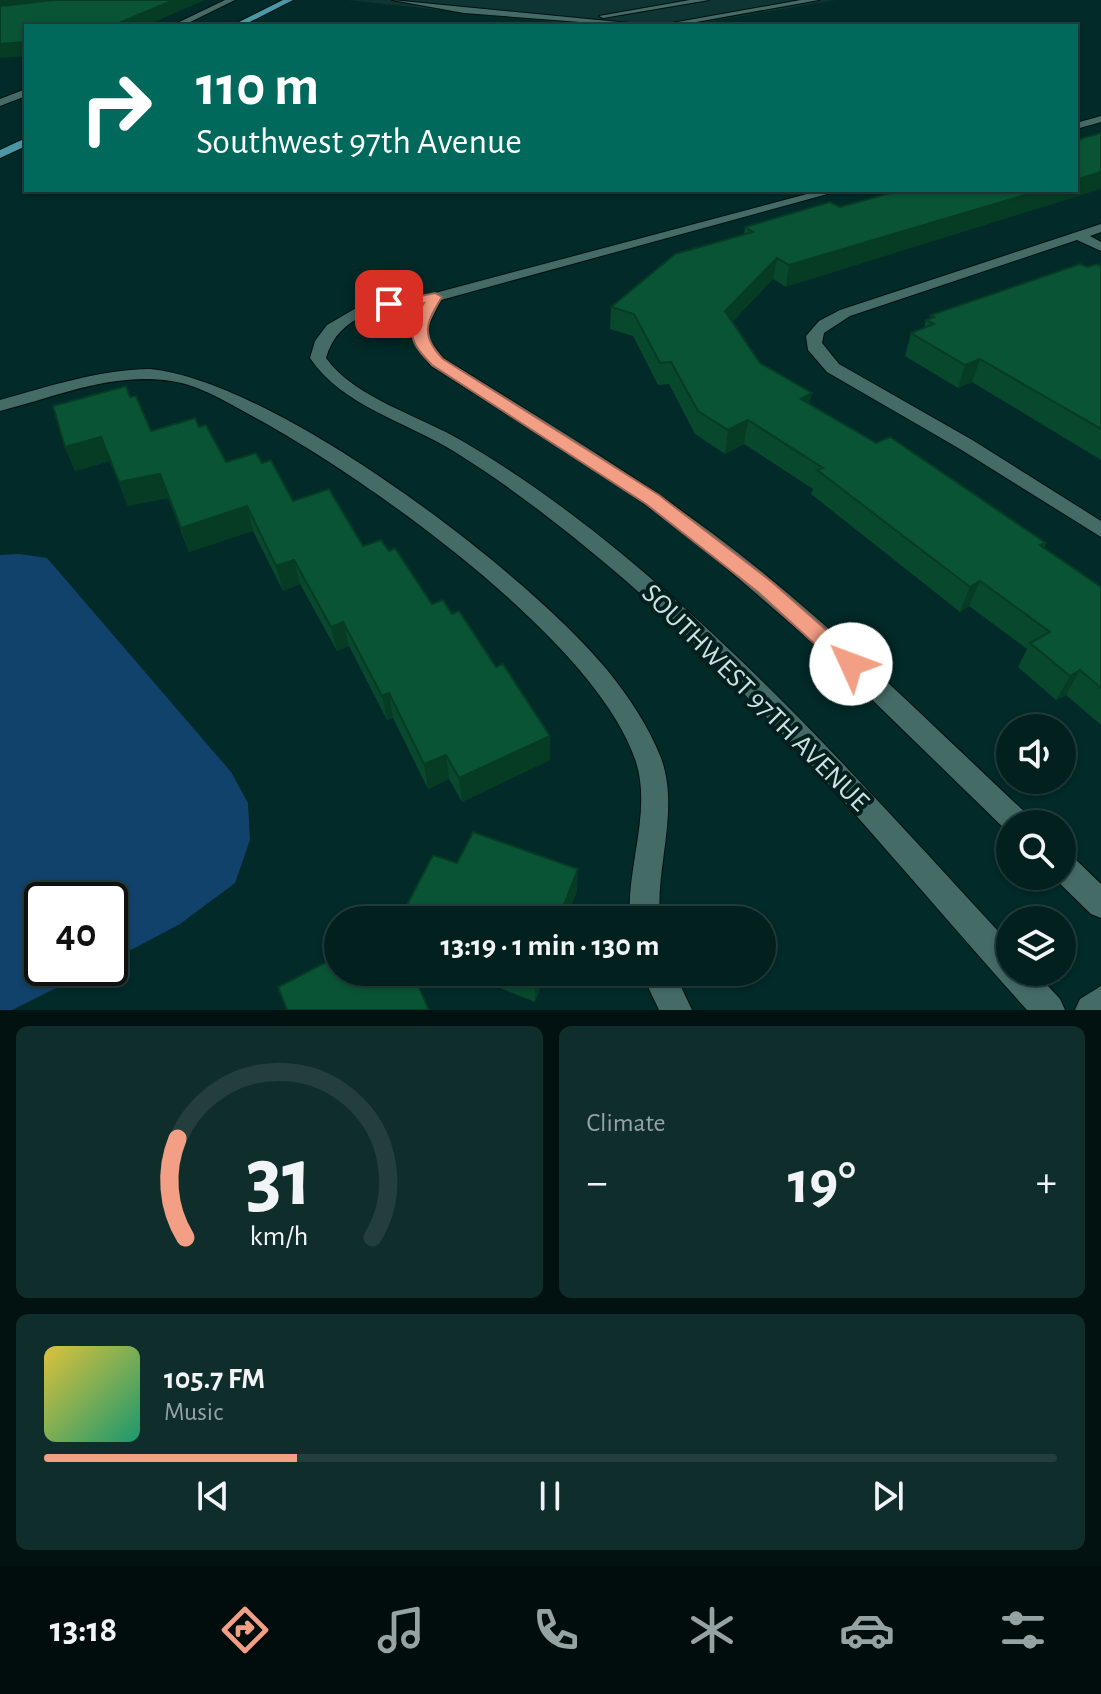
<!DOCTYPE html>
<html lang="en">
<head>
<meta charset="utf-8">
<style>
  :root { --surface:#01201e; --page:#0f2d2b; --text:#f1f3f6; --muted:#96a3a4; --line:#233e3c; --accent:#f39f85 }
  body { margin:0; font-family:"Alegreya Sans",sans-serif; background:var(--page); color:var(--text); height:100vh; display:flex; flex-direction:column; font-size:30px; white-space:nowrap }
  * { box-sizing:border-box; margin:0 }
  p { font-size:26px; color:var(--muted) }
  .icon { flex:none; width:44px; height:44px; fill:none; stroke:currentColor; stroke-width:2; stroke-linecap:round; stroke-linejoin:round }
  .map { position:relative; height:1010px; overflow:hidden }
  .sheet { display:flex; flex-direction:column; gap:16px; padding:16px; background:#011210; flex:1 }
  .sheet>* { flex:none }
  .guide { position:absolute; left:24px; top:24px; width:1054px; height:168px; border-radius:0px; box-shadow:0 2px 6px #0004,0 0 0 2px var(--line); background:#00695c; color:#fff; overflow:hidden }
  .controls { position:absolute; left:996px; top:714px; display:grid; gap:16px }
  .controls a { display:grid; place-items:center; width:80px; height:80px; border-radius:50%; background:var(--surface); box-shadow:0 2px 6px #0004,0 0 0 2px var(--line); font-size:40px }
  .speed { position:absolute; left:24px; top:882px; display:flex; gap:16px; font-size:40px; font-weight:700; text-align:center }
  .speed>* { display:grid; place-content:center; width:104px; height:104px; border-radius:50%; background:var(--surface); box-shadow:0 2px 6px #0004,0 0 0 2px var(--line); line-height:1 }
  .speed .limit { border:4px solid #111; border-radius:12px; background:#fff; color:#111 }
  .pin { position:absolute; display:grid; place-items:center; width:68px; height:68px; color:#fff; margin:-34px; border-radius:16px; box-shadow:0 4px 12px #0006 }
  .me { position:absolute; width:88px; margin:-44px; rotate:313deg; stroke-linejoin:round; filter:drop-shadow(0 0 6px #0008) }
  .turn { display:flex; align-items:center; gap:28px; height:168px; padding:0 40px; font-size:36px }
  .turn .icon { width:104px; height:104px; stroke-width:2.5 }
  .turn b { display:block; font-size:56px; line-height:68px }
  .big { font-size:60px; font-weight:700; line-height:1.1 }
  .sheet .tile { flex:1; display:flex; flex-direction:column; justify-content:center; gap:12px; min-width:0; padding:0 28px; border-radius:12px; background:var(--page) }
  .sheet .dial { align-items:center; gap:0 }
  .dial svg { height:208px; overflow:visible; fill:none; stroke:var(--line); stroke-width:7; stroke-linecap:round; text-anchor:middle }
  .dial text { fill:var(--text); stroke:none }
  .song { display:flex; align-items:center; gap:24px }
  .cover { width:96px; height:96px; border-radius:12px; background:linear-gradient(135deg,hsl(50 70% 55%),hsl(160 70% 35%)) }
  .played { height:8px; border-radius:4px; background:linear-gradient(90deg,var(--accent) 25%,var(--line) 25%) }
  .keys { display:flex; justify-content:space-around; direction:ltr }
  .heat { display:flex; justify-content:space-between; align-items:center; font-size:44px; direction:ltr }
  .sheet .tiles { flex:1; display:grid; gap:16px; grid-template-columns:1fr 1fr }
  .tile:last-child { grid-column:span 2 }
  .trip { position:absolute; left:324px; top:906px; width:452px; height:80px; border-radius:40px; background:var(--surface); box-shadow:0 2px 6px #0004,0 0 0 2px var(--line); font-weight:700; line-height:80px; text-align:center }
  .dock { display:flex; height:128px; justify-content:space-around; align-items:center; background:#000d0c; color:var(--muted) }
  .dock .icon { width:56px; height:56px }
  .dock .selected { color:var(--accent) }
  .dock b { font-size:36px; color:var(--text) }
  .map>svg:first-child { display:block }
</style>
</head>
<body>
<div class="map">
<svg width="1101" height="1010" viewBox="0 0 1101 1010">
  <rect width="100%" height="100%" fill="#012a28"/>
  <path fill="#0e3533" d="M347 0H836L683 26H590Z"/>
  <path fill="#11426b" d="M19 554 47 558 231 772 248 803 250 840 235 883 180 924 110 961V900H42V968H96L12 1010H0V555Z"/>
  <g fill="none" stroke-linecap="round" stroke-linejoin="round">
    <g stroke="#001210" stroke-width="2">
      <g id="minor">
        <path d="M225 0H235L182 26H171Z"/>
        <path d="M392 0 629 23 633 26 464 13Z"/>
        <path d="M690 0H709L603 18 599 16Z"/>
        <path d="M801 0H819L674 26H655Z"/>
        <path d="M26 89V96L0 106V99Z"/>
        <path d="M1101 116V122L1076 129V123Z"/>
        <path d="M822 190H842L441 300 429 324 427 337 443 358C534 415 626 469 712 533 825 617 925 719 1028 815L1032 824H1010V834L820 649 700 545 617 483 431 366 411 337 413 324 425 302C385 306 338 314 326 358 354 398 423 417 464 442 520 475 572 513 622 554 764 671 886 810 1010 944V972H1035L1060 999 1065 1010H1027C891 859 762 695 605 563 557 523 508 485 455 452 407 422 342 406 310 358L315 341 327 325 358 307 435 293Z"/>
        <path d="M1101 224V232L1090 236 1101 242V251L1077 240 850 316 824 333 822 343 839 364 974 441 1101 521V537L960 449 827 372 808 350 806 336 819 321 840 310Z"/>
        <path d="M150 369C277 382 527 572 608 671 629 697 649 727 661 758 680 810 655 867 660 920H630C626 867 653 810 635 759 593 638 365 477 254 417 228 403 200 385 171 381 111 372 56 397 0 411V400C50 386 98 370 150 369Z"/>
        <path d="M1062 853 1072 856 1101 884V918L1091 914 1052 876H1062Z"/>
        <path d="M641 972H674L692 1010H659Z"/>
        <path d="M1101 986V1010H1075L1080 999Z"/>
      </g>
    </g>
    <g stroke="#001210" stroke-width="2">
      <g id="major">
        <path d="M283 0H293L242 26H231Z"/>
        <path d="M26 138V146L0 158V150Z"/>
      </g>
    </g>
    <use href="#minor" fill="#456b67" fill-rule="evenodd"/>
    <use href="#major" fill="#4a97a6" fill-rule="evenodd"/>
  </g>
  <g fill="#08482d">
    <path d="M830 202 786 287 773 279 732 322 760 363 810 404 1046 543 1044 548 1101 587V725L1066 695 1056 700 1018 667 1027 649 969 606 960 612 811 494 813 489 744 444 725 454 695 434 669 384 658 385 633 336 610 329 611 307 744 234 745 227Z"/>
    <path d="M1101 266V460L972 382 958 388 905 356 911 333 924 328 926 320 930 319 931 315 1087 267Z"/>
    <path d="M130 397 151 431 199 427 226 462 262 463 293 501 363 546 389 551 432 604 550 760 462 802 449 779 428 789 393 718 387 720 349 646 337 651 300 584 283 591 253 531 189 552 168 498 128 506 110 461 75 471 65 447Z"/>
    <path d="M460 972H546L535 1002Z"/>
  </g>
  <g fill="#063b24">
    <path d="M0 0H63L0 9Z"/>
    <path d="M174 0H205L145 26H112Z"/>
    <path d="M26 42V56L0 58V44Z"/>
    <path d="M1101 172V189L786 287 789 265 1042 190H1076V180Z"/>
    <path d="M777 258 773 279 722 333 725 311Z"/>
    <path d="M980 359 972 382 958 388 965 365Z"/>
    <path d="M812 393 807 416 801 399Z"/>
    <path d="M748 420 744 444 725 454 728 430Z"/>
    <path d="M101 437 110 461 75 471 65 447Z"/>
    <path d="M160 474 168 498 128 506 119 482Z"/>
    <path d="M247 506 253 531 189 552 181 528Z"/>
    <path d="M294 560 300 584 283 591 276 566Z"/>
    <path d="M980 581 969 606 960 612 970 587Z"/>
    <path d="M343 622 349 646 337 651 331 627Z"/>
    <path d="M1080 670 1066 695 1056 700 1070 676Z"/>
    <path d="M389 693 393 718 387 720 382 696Z"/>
    <path d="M550 736V760L462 802 459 778Z"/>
    <path d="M446 755 449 779 428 789 424 764Z"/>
    <path d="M578 869 577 892 566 920H558Z"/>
    <path d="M538 972H546L535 1002V980Z"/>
  </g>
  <g fill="#095434" stroke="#063b24" stroke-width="2">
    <path d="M53 0H174L112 26H26V42L0 44V6Z"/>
    <path d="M1101 133V172L1076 180V140Z"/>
    <path d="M901 190H1042L789 265 777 258 725 311 760 363 812 393 801 399 876 443 890 437 1046 543 1040 545 1101 587V688L1080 670 1070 676 1030 643 1050 632 980 581 970 587 817 470 823 468 748 420 728 430 698 411 671 362 660 363 634 314 611 307 675 254 753 232 745 227 830 202 840 207Z"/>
    <path d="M1080 264 1087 267 1097 264 1101 266V429L980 359 965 365 911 333 934 324 926 320 934 317 931 315Z"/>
    <path d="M126 386 130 397 136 396 151 431 195 418 199 427 206 425 226 462 256 453 262 463 271 460 293 501 329 489 363 546 381 540 389 551 395 548 432 604 443 600 452 614 459 611 496 667 503 664 550 736 459 778 446 755 424 764 389 693 382 696 343 622 331 627 294 560 276 566 247 506 181 528 160 474 119 482 101 437 65 447 53 406Z"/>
    <path d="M473 832 578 869 558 920H399L433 855 457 863Z"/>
    <path d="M338 956V972H412L429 1010H287L278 987Z"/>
    <path d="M513 972H538L535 980Z"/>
  </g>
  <path fill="#f39f85" stroke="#9e6756" stroke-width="2" d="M435 293 442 297C426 323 420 335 443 359L659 495 772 582 858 658 862 664 858 670H843L758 592 646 504 432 365C408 340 406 332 424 303L389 308 382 304Z"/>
  <g text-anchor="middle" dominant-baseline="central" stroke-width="8" stroke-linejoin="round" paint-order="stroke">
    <g font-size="28" fill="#cee2e0" stroke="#03201e">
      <text transform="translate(755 698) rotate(45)">SOUTHWEST 97TH AVENUE</text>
    </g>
  </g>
</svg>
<div class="controls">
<a><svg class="icon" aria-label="sound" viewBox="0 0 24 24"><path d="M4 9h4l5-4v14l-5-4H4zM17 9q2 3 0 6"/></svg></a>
<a><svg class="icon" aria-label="search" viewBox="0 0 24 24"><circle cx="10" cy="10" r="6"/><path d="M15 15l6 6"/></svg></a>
<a><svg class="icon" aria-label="layers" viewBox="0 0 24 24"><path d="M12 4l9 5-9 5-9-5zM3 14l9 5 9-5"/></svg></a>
</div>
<div class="speed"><div class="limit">40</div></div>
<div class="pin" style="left:389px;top:304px;background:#d93025"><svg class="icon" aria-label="arrive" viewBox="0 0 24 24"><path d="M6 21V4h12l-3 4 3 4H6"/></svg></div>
<svg class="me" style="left:851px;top:664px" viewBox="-20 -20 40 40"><circle r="19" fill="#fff"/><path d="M0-13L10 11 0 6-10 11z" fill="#f39f85"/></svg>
<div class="trip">13:19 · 1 min · 130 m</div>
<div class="guide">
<div class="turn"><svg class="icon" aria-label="right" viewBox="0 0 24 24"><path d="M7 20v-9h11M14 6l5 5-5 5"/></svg><div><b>110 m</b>Southwest 97th Avenue</div></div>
</div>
</div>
<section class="sheet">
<div class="tiles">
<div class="tile dial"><svg viewBox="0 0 100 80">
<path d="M14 69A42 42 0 1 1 86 69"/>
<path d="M14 69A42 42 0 0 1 11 31" stroke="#f39f85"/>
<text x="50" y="56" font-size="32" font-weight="700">31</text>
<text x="50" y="72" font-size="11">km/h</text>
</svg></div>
<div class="tile"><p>Climate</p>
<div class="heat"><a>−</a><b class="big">19°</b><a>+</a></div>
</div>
<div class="tile">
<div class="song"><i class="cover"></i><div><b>105.7 FM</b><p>Music</p></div></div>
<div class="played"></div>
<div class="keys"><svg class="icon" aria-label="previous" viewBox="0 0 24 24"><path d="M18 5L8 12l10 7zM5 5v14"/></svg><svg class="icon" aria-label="pause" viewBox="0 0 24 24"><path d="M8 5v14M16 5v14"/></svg><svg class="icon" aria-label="next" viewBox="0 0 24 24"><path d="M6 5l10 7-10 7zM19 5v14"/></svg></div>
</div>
</div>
</section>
<nav class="dock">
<b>13:18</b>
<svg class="icon selected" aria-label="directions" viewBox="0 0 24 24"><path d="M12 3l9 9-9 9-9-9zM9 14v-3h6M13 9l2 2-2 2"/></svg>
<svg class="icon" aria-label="music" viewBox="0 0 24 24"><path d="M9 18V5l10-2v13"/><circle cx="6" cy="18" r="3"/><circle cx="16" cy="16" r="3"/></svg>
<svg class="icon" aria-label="phone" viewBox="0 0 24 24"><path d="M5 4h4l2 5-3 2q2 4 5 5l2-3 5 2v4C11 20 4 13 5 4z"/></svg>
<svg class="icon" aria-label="climate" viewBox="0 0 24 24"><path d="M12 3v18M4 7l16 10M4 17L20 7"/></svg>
<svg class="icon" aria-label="car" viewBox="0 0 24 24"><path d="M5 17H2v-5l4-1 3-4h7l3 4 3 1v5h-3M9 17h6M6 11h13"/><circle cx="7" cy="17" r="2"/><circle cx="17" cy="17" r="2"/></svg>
<svg class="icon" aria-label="filters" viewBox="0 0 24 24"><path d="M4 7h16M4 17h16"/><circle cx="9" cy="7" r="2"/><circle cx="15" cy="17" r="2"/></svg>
</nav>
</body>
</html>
